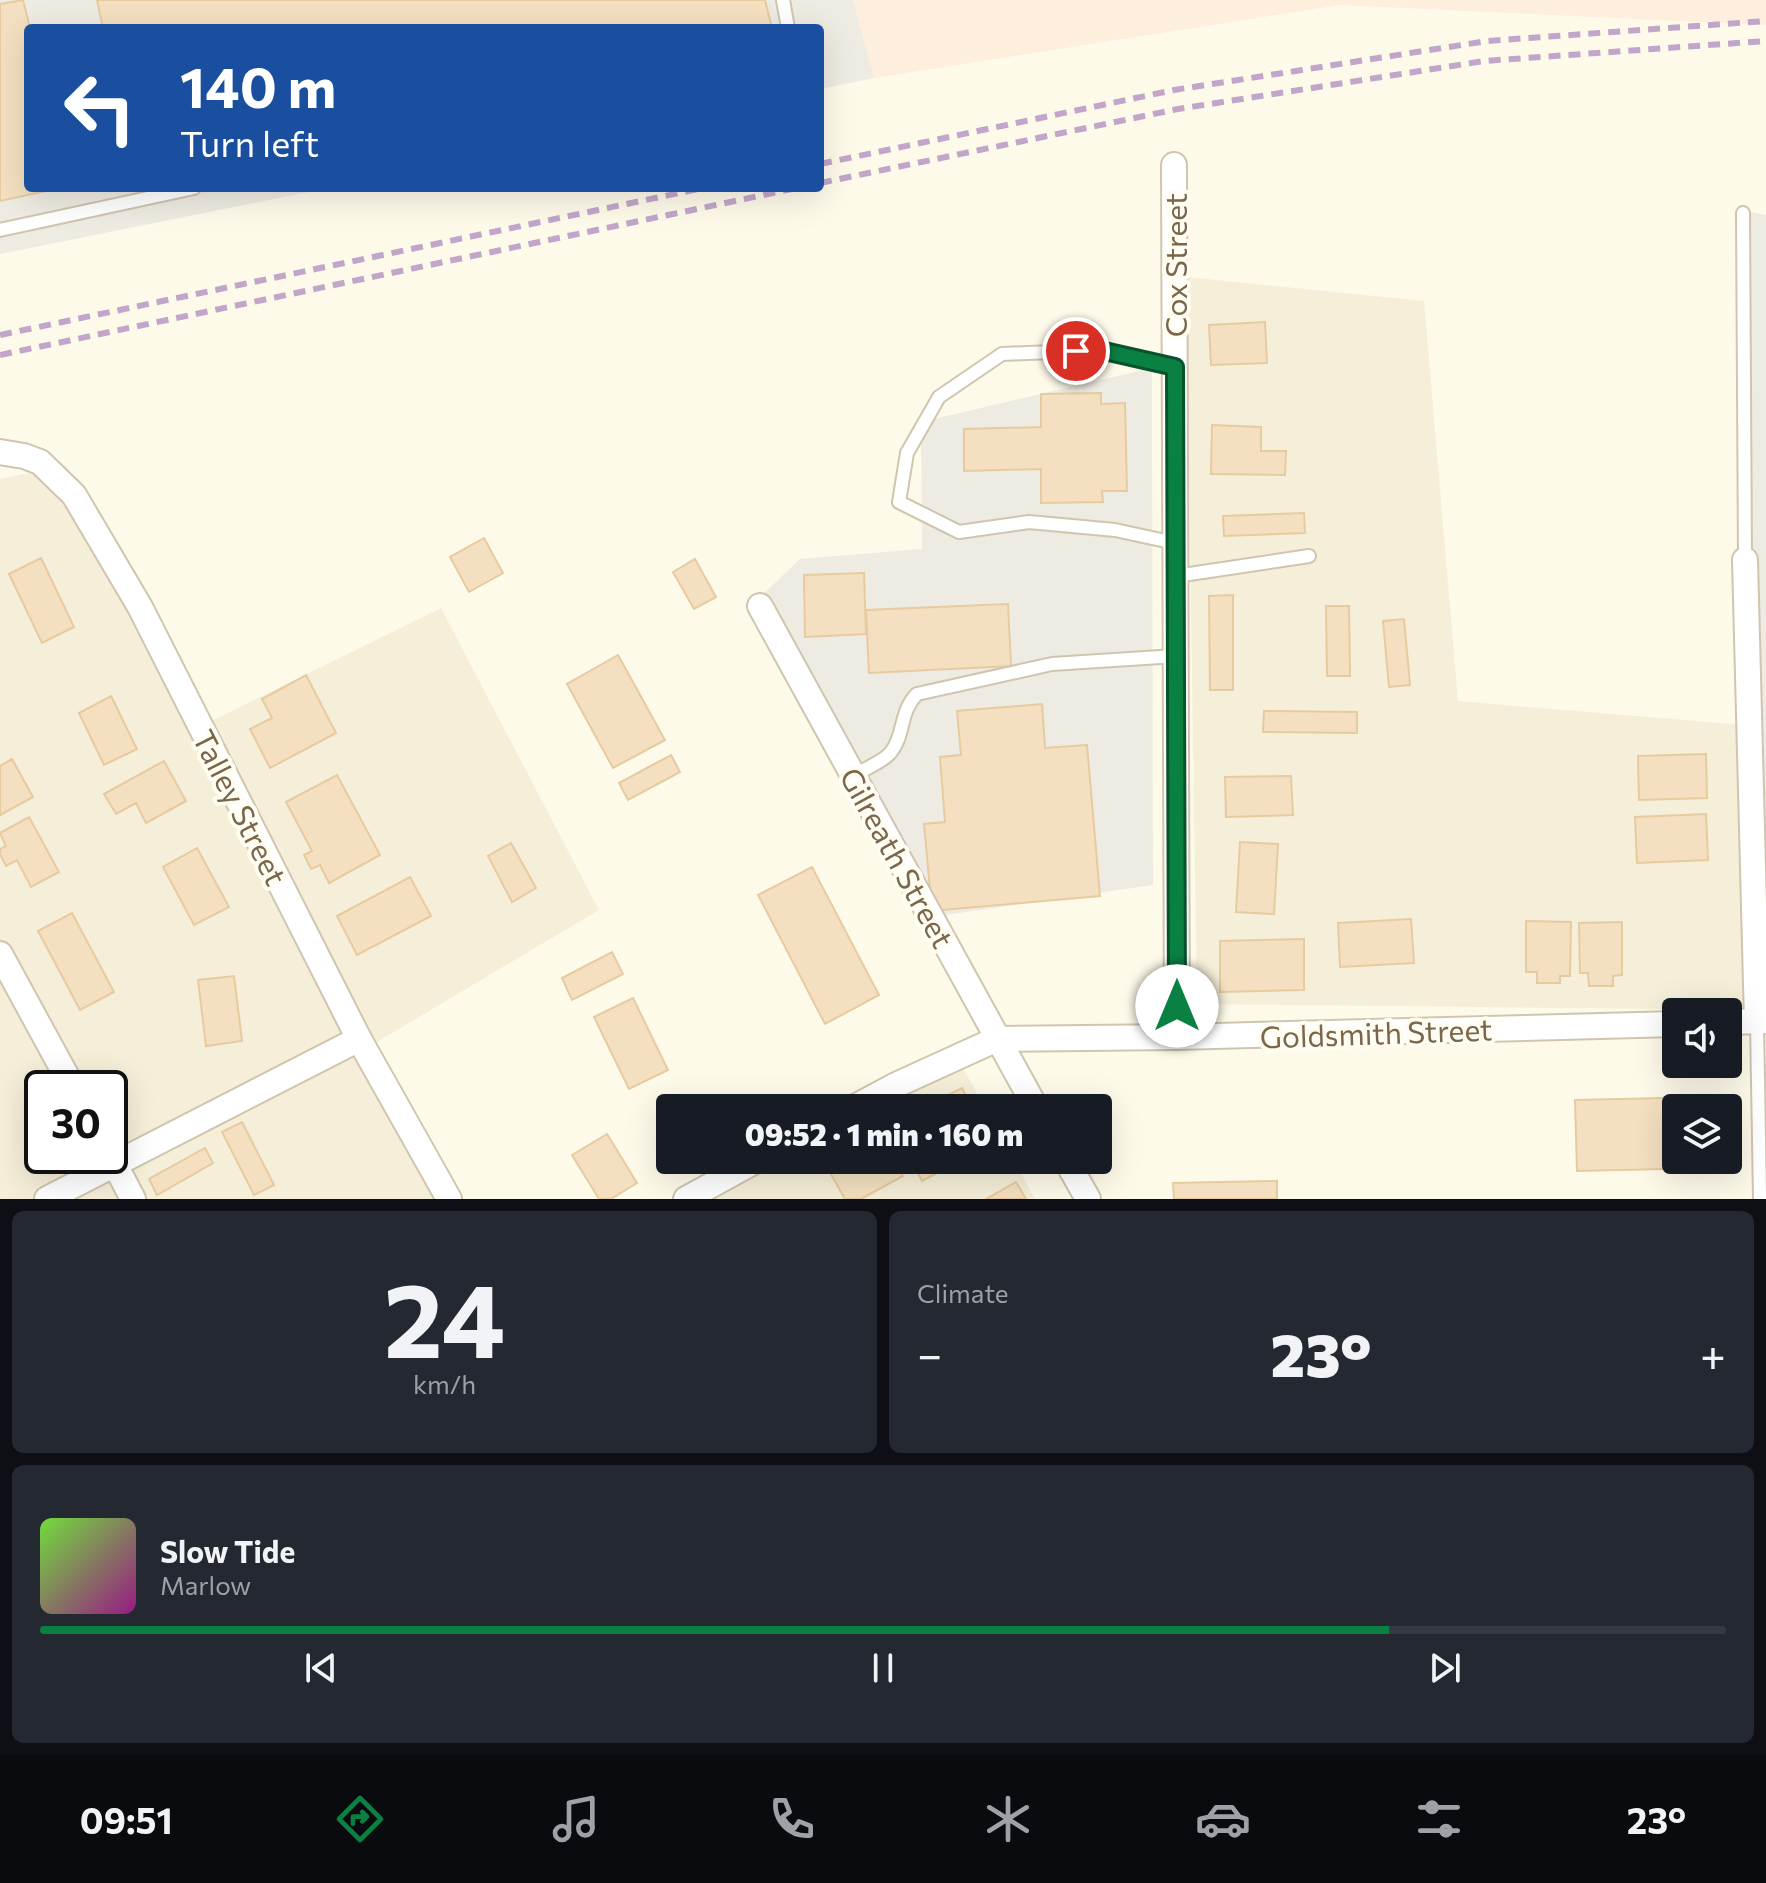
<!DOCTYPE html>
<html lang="en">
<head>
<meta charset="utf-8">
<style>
  :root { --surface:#171b24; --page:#242831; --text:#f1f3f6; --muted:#9ea1a6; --line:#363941; --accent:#0b8043 }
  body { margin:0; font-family:Commissioner,sans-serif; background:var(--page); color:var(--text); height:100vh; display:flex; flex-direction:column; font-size:30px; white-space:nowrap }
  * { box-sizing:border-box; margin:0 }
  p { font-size:26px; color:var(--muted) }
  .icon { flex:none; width:44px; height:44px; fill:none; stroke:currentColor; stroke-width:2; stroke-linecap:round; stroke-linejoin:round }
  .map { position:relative; height:1199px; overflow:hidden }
  .drawer { display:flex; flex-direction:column; gap:12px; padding:12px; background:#0d0f14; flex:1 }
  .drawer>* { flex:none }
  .hud { position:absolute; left:24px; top:24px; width:800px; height:168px; border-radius:8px; box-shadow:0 8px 32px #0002; background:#1a4fa0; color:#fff; overflow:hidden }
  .fabs { position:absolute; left:1662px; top:998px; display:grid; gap:16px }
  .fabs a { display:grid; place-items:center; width:80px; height:80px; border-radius:8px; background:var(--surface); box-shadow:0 8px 32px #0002; font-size:40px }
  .speed { position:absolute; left:24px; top:1070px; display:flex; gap:16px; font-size:40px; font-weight:700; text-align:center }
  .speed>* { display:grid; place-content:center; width:104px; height:104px; border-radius:50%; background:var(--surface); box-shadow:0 8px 32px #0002; line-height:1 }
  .speed .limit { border:4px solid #111; border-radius:12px; background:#fff; color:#111 }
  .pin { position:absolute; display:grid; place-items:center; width:68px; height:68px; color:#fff; margin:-34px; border:4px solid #fff; border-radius:50%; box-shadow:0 2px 8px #0007 }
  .me { position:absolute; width:88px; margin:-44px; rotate:0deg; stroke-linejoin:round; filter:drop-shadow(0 0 6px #0008) }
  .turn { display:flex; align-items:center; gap:28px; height:168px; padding:0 24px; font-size:36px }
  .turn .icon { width:104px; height:104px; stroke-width:2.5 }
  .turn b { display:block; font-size:56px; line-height:68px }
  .big { font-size:60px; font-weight:800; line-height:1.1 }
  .drawer .tile { flex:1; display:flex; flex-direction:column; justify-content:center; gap:12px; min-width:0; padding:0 28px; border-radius:12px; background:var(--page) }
  .drawer .dial { align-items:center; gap:0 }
  .dial b { font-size:104px; line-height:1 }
  .song { display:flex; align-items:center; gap:24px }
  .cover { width:96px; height:96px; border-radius:12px; background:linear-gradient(135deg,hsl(100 70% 55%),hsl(310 70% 35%)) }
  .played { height:8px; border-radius:4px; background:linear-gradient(90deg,var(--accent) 80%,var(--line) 80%) }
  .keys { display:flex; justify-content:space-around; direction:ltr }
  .heat { display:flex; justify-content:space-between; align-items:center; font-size:44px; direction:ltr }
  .drawer .tiles { flex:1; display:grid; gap:12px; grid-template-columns:1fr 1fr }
  .tile:last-child { grid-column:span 2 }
  .trip { position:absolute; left:656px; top:1094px; width:456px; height:80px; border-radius:8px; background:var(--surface); box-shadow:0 8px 32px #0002; font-weight:800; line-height:80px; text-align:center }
  .tabs { display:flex; height:128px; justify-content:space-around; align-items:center; background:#090b0e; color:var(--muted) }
  .tabs .icon { width:56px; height:56px }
  .tabs .on { color:var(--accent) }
  .tabs b { font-size:36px; color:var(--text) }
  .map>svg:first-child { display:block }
</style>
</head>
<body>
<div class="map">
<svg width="1766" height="1199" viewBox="0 0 1766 1199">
  <rect width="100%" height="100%" fill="#fdfaea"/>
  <g fill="#f5eed8" fill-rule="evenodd">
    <path d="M1186 277 1424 301 1458 701 1755 726 1759 1010 1197 1004Z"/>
    <path d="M49 469 206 724 441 608 599 910 365 1049 453 1199H0V479ZM42 1088H110V1156H42Z"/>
    <path d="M957 1057 985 1108H867Z"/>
    <path d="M775 1160H1014L1035 1199H707Z"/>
  </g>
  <path fill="#fdeedd" d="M853 0H1766V25L1340 5 874 78Z"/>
  <g fill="#eeebe2">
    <path d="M0 0H853L874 78 820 89V28H28V188H328L0 254Z"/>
    <path d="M1747 211 1766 215V1010H1759Z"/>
    <path d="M1152 368 1153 885 938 916 754 603 800 559 922 549 921 422Z"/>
  </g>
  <g fill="#f4e0c0" stroke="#e7cba0" stroke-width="2">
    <path d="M23 0 30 28 28 188H59L0 201V4Z"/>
    <path d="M97 0H765L772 28H103Z"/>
    <path d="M1265 322 1267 363 1211 365 1209 325Z"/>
    <path d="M1101 393V404L1125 403 1127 491H1102L1103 502 1041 503V469L964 471V429L1041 427V394Z"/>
    <path d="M1212 425 1261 427V451H1286L1285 475 1211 474Z"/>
    <path d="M1304 513 1305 533 1224 536 1223 516Z"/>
    <path d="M484 538 503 573 469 592 450 557Z"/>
    <path d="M41 558 74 627 42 643 9 574Z"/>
    <path d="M695 559 716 597 694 609 673 572Z"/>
    <path d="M864 573 866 634 805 637 804 575Z"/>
    <path d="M1233 595V690H1210L1209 596Z"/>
    <path d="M1008 604 1011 666 869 673 866 610Z"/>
    <path d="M1326 606H1349L1350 676H1327Z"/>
    <path d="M1404 619 1410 685 1389 687 1383 621Z"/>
    <path d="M618 655 665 740 613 768 567 684Z"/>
    <path d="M306 675 336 733 270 768 250 729 272 718 262 699Z"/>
    <path d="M111 696 137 749 104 765 79 713Z"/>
    <path d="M1042 704 1045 748 1087 745 1100 896 932 911 924 824 945 822 940 757 961 755 957 711Z"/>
    <path d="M1264 711 1357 712V733L1263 732Z"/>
    <path d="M1706 754 1707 798 1639 800 1638 756Z"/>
    <path d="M671 755 680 772 628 800 619 783Z"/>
    <path d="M12 759 33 797 0 815V766Z"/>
    <path d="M164 761 186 801 146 823 136 803 116 814 104 794Z"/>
    <path d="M337 775 380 855 329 883 320 865 311 869 304 855 312 851 286 802Z"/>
    <path d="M1291 776 1293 815 1226 817 1225 777Z"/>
    <path d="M1706 814 1708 860 1637 863 1635 817Z"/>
    <path d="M29 817 59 872 31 887 17 860 6 866 0 854V849L6 846 0 833Z"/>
    <path d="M1240 842 1278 844 1274 914 1236 912Z"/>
    <path d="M511 843 536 888 512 902 488 856Z"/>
    <path d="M197 848 229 907 194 925 163 867Z"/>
    <path d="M812 867 879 995 825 1024 758 895Z"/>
    <path d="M410 877 431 916 357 955 337 916Z"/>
    <path d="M72 913 114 992 80 1010 38 931Z"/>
    <path d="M1411 919 1414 963 1340 967 1338 923Z"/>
    <path d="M1526 921 1571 922 1570 976H1560V983H1537V972H1526Z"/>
    <path d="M1622 922V975L1613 976V986H1589L1588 973H1580L1579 923Z"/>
    <path d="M1304 939V990L1220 992V941Z"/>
    <path d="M612 952 623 974 572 1000 562 978Z"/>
    <path d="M234 976 242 1041 206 1046 198 980Z"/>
    <path d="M633 998 668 1070 629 1089 594 1017Z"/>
    <path d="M962 1088 972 1108H922Z"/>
    <path d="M1705 1097V1108H1676V1160H1706L1707 1168 1577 1171 1575 1100Z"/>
    <path d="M242 1122 274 1185 254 1195 222 1132Z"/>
    <path d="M607 1134 637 1183 611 1199H599L572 1155Z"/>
    <path d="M205 1148 213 1163 157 1195 149 1179Z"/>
    <path d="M844 1160H894L903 1176 861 1199H845L828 1169Z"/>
    <path d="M911 1160H962L922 1181Z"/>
    <path d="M1277 1181V1199H1174L1173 1183Z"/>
    <path d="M1016 1182 1026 1199H986Z"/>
  </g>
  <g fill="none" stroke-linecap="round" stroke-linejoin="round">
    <g stroke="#d0c5ae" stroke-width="16">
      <g id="lane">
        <path d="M783 0 788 28"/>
        <path d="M1743 213 1745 560"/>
        <path d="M0 230 194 188"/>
        <path d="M1175 367 1100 350 1002 354 939 397 907 453 899 502 959 532 1029 522 1115 530 1175 543"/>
        <path d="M1176 576 1309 556"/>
        <path d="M853 776C864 769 883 762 891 752 905 735 899 712 917 694L1052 664 1176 656"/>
        <path d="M1757 1022 1760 1199"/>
      </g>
    </g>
    <g stroke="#d0c5ae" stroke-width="28">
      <g id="street">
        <path d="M1174 165 1177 1037"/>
        <path d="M0 452 24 456 40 462 74 495 140 607 359 1039 449 1199"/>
        <path d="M1745 560 1757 1022"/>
        <path d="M760 606 1036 1108"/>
        <path d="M0 954 73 1088"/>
        <path d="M1728 1022 1766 1021"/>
        <path d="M853 1108 894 1086 997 1039 1177 1037 1676 1024"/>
        <path d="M110 1155 133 1199"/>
        <path d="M1066 1160 1088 1199"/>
        <path d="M47 1199 359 1039"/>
        <path d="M686 1199 757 1160"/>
      </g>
    </g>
    <use href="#lane" stroke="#fff" stroke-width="12"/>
    <use href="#street" stroke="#fff" stroke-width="24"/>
    <g stroke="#c1a6c9" stroke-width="6" stroke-dasharray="12 8" stroke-linecap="butt">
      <path d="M820 164 1174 90 1487 41 1766 21"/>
      <path d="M820 183 1178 109 1484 61 1766 41"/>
      <path d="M0 335 703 188"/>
      <path d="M0 355 797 188"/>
    </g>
  </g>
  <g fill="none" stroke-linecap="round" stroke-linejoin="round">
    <g stroke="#07532c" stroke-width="20">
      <path id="route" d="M1076 351 1100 350 1175 367 1177 1006"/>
    </g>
    <use href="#route" stroke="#0b8043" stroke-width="14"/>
  </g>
  <g text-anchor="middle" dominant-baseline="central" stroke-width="8" stroke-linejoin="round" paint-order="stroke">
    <g font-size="30" fill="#79664b" stroke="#fffdf1">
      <text transform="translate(1174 265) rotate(-90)">Cox Street</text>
      <text transform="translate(241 807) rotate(63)">Talley Street</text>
      <text transform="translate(898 857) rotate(61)">Gilreath Street</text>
      <text transform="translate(1376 1032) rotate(-2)">Goldsmith Street</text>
    </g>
  </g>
</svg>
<div class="fabs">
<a><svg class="icon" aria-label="sound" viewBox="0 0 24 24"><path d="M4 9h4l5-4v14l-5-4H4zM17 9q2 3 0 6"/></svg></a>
<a><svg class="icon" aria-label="layers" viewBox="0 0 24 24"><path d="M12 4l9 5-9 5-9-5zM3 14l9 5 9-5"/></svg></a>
</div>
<div class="speed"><div class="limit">30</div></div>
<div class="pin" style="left:1076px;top:351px;background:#d93025"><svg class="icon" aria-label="arrive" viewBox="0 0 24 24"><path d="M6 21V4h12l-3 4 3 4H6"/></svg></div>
<svg class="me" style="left:1177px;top:1006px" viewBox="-20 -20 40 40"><circle r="19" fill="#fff"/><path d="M0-13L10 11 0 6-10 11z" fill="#0b8043"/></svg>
<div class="trip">09:52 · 1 min · 160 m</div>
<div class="hud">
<div class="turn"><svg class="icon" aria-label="left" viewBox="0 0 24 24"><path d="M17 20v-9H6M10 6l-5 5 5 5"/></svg><div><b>140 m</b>Turn left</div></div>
</div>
</div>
<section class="drawer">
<div class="tiles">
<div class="tile dial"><b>24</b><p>km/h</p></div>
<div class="tile"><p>Climate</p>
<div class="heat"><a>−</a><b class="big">23°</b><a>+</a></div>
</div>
<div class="tile">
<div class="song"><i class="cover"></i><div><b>Slow Tide</b><p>Marlow</p></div></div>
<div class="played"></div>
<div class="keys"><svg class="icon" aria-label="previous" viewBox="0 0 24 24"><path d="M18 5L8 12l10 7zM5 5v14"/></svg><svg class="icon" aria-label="pause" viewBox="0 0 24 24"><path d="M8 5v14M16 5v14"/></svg><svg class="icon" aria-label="next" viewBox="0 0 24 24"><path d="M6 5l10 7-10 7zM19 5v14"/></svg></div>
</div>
</div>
</section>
<nav class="tabs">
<b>09:51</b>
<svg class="icon on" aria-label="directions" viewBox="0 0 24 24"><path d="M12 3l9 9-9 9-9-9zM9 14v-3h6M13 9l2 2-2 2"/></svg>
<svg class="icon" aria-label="music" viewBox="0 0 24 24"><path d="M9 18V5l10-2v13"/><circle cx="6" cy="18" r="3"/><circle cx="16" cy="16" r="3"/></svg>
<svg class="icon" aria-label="phone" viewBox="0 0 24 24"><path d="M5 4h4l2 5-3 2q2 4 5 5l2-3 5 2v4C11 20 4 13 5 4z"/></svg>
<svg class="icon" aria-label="climate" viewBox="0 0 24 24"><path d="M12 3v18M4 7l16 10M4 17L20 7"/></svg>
<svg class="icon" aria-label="car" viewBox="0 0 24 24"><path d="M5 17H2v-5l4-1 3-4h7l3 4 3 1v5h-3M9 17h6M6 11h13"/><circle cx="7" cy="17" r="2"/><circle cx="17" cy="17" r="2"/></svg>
<svg class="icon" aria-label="filters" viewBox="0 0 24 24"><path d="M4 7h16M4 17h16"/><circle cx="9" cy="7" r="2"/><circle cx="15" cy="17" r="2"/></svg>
<b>23°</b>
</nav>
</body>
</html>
